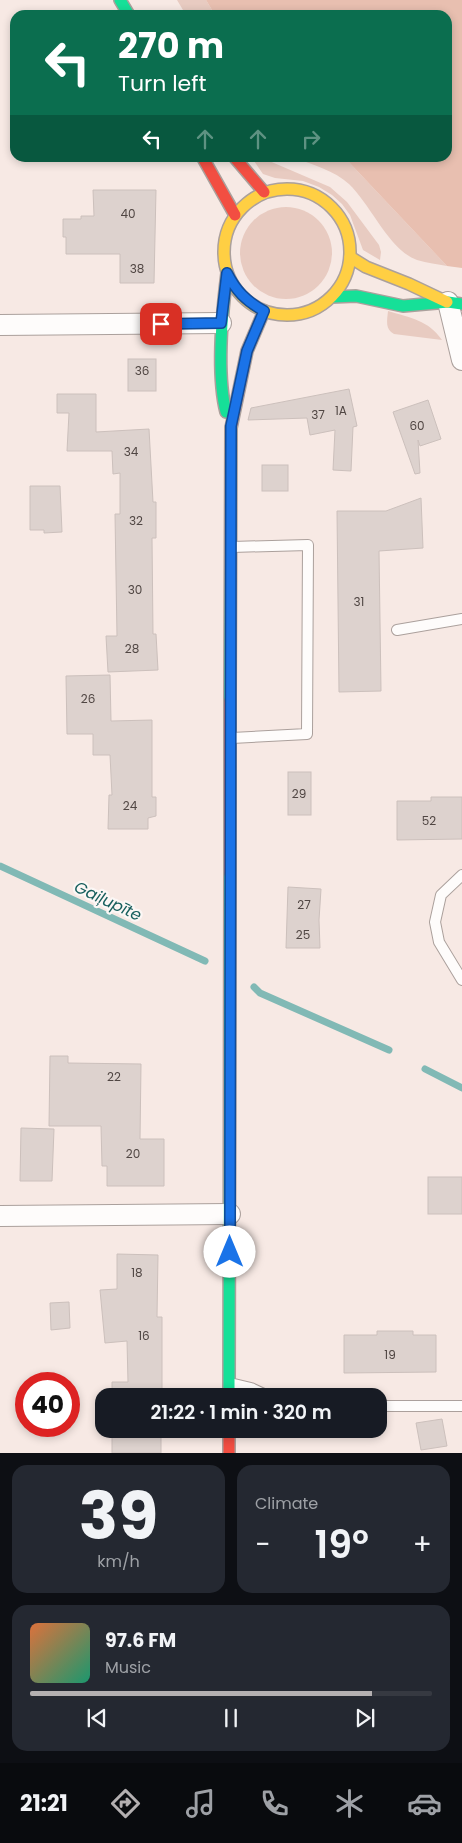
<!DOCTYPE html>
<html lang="en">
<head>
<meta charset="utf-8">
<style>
  :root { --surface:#171b24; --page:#242831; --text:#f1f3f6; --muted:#9ea1a6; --line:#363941; --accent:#b4b0b1 }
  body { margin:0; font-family:Poppins,sans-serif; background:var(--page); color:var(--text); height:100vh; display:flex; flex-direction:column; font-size:19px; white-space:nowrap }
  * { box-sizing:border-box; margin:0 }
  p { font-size:16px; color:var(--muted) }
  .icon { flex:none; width:28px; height:28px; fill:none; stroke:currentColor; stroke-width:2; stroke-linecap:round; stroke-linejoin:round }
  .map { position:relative; height:1453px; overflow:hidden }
  .details { display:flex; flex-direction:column; gap:12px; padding:12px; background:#0d0f14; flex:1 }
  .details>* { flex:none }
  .top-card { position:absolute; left:10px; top:10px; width:442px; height:152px; border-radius:15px; box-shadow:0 2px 8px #0003; background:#0b6e4f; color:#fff; overflow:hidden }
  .speed { position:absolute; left:15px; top:1372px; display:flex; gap:10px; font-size:25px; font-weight:700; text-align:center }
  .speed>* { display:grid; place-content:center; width:65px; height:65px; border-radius:50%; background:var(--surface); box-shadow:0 2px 8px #0003; line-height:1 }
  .speed .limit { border:8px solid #d22; background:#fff; color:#111 }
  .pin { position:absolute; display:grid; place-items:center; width:42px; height:42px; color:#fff; margin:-21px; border-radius:10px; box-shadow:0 2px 8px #0006 }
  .me { position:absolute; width:55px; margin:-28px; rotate:0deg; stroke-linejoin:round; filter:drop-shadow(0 0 4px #0008) }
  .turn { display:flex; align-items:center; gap:18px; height:105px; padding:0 25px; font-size:22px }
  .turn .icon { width:65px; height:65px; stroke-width:2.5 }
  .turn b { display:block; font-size:35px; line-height:42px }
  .lanes { display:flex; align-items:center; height:48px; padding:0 25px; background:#0003; justify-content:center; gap:25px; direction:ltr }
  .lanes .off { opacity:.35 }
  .big { font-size:38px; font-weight:600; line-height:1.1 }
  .details .tile { flex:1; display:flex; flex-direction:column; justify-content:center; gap:8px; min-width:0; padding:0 18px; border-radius:15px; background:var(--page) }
  .details .dial { align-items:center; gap:0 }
  .dial b { font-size:65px; line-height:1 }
  .song { display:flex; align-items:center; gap:15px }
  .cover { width:60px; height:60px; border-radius:8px; background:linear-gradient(135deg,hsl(20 70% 55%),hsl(160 70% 35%)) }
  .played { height:5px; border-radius:2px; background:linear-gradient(90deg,var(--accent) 85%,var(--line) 85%) }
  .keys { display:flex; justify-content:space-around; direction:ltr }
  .heat { display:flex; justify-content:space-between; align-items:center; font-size:28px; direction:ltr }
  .details .tiles { flex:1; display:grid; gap:12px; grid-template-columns:1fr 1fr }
  .tile:last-child { grid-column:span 2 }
  .trip { position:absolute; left:95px; top:1388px; width:292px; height:50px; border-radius:15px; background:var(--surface); box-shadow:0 2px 8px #0003; font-weight:600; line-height:50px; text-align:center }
  .menu { display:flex; height:80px; justify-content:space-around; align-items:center; background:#090b0e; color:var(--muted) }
  .menu .icon { width:35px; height:35px }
  .menu .selected { color:var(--accent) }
  .menu b { font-size:22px; color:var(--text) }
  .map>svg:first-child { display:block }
</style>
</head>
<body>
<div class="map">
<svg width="462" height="1453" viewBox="0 0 462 1453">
  <rect width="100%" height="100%" fill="#f7e9e4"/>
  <g fill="#e8cbc1">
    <path d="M177 0H206L215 15H186Z"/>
    <path d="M294 158H345L447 266C438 264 427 263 417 260 389 250 371 205 349 184 335 171 312 164 294 158Z"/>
    <path d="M262 159 267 160 330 187 347 202 379 245 381 252 380 260 363 250 350 215 342 204 332 195 319 187 303 181 275 178 263 174 254 161Z"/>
    <circle cx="286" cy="253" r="46"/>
    <path d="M388 311C411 318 428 320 442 340L394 334C385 329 387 321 388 311Z"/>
  </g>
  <path fill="#e8bfb0" d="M206 0H462V268L447 266 345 158H448V15H215Z"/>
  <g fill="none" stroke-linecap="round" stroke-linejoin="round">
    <g stroke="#81b9b5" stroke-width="7">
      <path d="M0 866 205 961"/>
      <path d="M254 987 260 993 389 1050"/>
      <path d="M425 1069 462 1088"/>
    </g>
  </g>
  <g fill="#ddd2ce" stroke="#ccc0bc">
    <path d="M93 190H156L154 283H120V254H66V237H63V219H81V216H94Z"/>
    <rect x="128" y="359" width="28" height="32"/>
    <path d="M349 389 357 426 353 427 351 471 333 470 335 430 310 435 307 418 248 420 251 408Z"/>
    <path d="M57 394H96V432L149 429 153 502H156V538H152L153 634H156L158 670 108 672 106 636H117L115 514H120V473L113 474 112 451H67L69 413H57Z"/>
    <path d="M428 400 441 439 420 446 418 440 420 473 415 474 393 412Z"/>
    <rect x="262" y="465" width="26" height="26"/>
    <path d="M30 486H60L62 532 44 533V530H30Z"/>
    <path d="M421 498 423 548 379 551 381 691 339 692 337 511H386Z"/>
    <path d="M110 675 111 721 152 720V797H156V816L148 818V829H108L109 795H112L110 755H93V734H67L66 676Z"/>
    <rect x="288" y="772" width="23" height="43"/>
    <path d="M431 797H462V839L397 840V801H431Z"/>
    <path d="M288 887 321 889 319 920 320 948H286Z"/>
    <path d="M50 1056H68V1063L141 1064 140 1139H164V1186H107V1166H102L101 1126H49Z"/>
    <path d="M21 1128 54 1129 52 1181H20Z"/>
    <rect x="428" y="1177" width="34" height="37"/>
    <path d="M117 1254 158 1255 157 1317H162V1396H112V1382H128L127 1341 105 1343 100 1290 117 1289Z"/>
    <path d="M69 1302 70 1328 51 1330 50 1303Z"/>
    <path d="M377 1331H413V1335H436V1372L344 1373V1335H377Z"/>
    <path d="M442 1419 447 1446 421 1450 416 1423Z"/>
    <rect x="112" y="1429" width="49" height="24"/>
  </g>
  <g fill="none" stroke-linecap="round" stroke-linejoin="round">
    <g stroke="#aba09c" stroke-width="12">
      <g id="lane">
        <path d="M232 547 308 545 307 734 232 738"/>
        <path d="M397 630 462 619"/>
        <path d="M462 875 441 895 435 922 439 942 462 980"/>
        <path d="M230 1383 251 1388 268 1396"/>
        <path d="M379 1406H462"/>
      </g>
    </g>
    <g stroke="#aba09c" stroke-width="22">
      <g id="street">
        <path d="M448 302 462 360"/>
        <path d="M0 325 221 323"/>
        <path d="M0 1216 230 1214"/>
      </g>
    </g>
    <g stroke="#aba09c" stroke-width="14">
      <g id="fast">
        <path d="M120 0 129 15"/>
        <path d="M332 297 356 296 403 306 448 302 462 304"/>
        <path d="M226 412C216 373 222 313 227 273"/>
        <path d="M230 700 231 428"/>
        <path d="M229 1396 230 874"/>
      </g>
    </g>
    <g stroke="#aba09c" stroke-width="14">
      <g id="slow">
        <circle cx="287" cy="252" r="63"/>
        <path d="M350 257 366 267 409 284 447 302"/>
      </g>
    </g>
    <g stroke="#aba09c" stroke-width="14">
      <g id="jam">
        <path d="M203 158 235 215"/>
        <path d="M235 158 264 192"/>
        <path d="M231 428 247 351 264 311"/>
        <path d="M230 874V700"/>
        <path d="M229 1429V1453"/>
      </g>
    </g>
    <use href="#lane" stroke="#fefcfb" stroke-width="10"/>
    <use href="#street" stroke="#fefcfb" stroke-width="20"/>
    <use href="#fast" stroke="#16e098" stroke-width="11"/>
    <use href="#slow" stroke="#ffcf43" stroke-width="11"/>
    <use href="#jam" stroke="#f24e42" stroke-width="11"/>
  </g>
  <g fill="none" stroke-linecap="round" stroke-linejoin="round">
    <g stroke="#114b97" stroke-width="12">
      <path id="route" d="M161 324 221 323 227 273C236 291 246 301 264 311L247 351 231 426 230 1252"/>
    </g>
    <use href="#route" stroke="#1a73e8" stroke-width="9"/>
  </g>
  <g text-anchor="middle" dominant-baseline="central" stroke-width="4.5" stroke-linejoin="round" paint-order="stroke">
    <g font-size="12" fill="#504643">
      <text x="128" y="213">40</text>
      <text x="137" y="268">38</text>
      <text x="142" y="370">36</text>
      <text x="341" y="410">1A</text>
      <text x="318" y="414">37</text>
      <text x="417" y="425">60</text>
      <text x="131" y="451">34</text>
      <text x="136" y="520">32</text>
      <text x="135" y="589">30</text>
      <text x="359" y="601">31</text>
      <text x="132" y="648">28</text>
      <text x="88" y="698">26</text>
      <text x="299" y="793">29</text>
      <text x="130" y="805">24</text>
      <text x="429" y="820">52</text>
      <text x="304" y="904">27</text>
      <text x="303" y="934">25</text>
      <text x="114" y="1076">22</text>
      <text x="133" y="1153">20</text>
      <text x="137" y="1272">18</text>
      <text x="144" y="1335">16</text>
      <text x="390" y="1354">19</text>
    </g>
    <g font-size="16" font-style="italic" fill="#185f5d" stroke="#fcf7f5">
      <text transform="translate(108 901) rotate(25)">Gaiļupīte</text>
    </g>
  </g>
</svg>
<div class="speed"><div class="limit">40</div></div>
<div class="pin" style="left:161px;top:324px;background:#d93025"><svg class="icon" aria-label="arrive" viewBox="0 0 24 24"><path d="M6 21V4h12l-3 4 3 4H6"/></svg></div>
<svg class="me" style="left:230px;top:1252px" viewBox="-20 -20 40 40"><circle r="19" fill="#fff"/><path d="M0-13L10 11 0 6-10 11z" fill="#1a73e8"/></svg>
<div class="trip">21:22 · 1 min · 320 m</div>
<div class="top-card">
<div class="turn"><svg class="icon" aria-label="left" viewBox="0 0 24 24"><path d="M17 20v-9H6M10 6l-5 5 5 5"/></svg><div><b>270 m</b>Turn left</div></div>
<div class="lanes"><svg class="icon" aria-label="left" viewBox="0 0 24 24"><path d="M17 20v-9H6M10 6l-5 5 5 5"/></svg><svg class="icon off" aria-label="ahead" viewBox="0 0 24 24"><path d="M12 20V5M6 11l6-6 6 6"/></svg><svg class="icon off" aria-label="ahead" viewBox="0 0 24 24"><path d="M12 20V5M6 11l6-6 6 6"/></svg><svg class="icon off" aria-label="right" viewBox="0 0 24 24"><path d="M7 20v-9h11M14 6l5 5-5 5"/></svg></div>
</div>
</div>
<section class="details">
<div class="tiles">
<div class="tile dial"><b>39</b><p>km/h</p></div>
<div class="tile"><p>Climate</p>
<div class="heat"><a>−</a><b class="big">19°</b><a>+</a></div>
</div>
<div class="tile">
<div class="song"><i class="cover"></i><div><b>97.6 FM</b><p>Music</p></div></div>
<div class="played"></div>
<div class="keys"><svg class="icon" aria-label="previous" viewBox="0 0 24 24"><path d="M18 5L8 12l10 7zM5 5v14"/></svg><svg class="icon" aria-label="pause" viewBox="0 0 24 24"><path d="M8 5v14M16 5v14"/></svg><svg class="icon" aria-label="next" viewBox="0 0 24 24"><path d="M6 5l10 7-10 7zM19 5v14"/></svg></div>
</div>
</div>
</section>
<nav class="menu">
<b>21:21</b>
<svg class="icon selected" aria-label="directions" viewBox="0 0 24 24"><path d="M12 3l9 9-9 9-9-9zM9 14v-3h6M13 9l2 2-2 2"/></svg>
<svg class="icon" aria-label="music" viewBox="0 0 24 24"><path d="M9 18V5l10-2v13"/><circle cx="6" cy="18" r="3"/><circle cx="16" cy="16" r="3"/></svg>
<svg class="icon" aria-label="phone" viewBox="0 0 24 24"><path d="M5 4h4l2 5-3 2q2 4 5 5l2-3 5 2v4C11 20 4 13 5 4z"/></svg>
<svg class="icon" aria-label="climate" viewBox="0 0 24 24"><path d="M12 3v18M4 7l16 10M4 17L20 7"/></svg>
<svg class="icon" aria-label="car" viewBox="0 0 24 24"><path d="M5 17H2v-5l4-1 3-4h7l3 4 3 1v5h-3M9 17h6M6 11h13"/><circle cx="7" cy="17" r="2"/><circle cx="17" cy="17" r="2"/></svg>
</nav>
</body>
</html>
